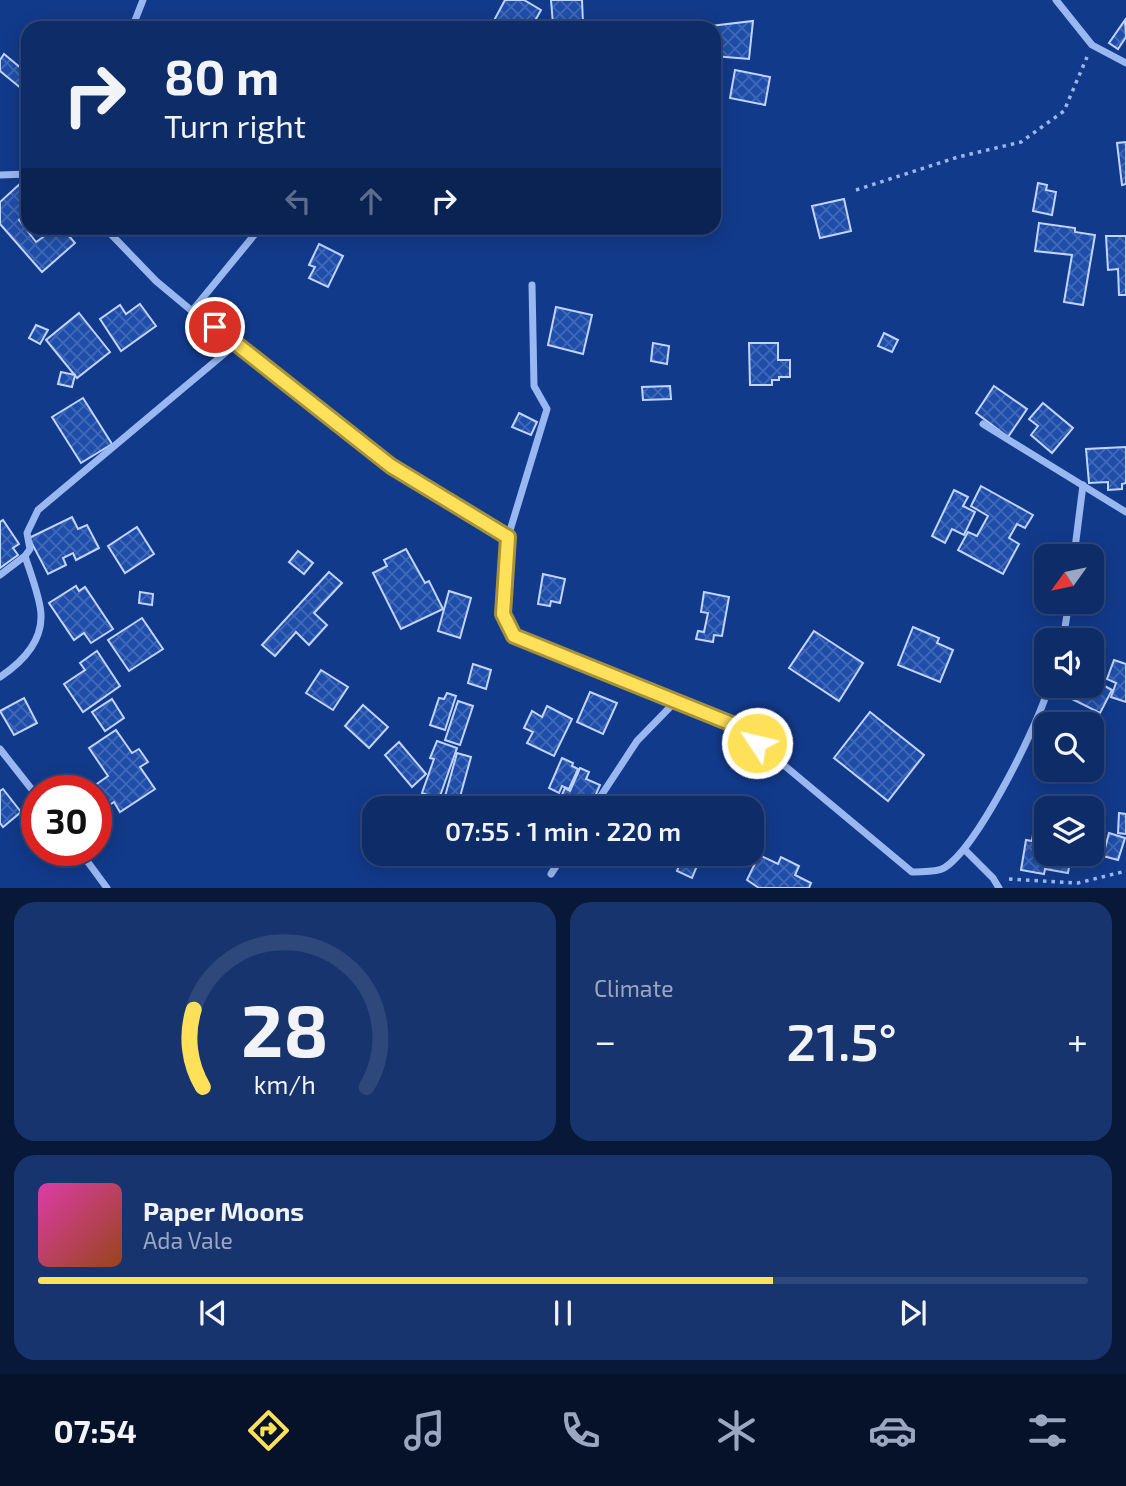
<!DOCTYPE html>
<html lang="en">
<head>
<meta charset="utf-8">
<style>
  :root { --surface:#0e2c68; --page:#17346e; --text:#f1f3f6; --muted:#9ba7c0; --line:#2e487c; --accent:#ffe159 }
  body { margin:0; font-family:"Exo 2",sans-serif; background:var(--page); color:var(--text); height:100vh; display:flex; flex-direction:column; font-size:26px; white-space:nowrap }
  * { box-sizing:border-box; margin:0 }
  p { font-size:23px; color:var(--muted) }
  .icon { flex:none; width:38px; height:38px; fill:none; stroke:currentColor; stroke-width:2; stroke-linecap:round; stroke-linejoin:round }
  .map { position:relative; height:888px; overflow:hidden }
  .details { display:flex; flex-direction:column; gap:14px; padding:14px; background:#081839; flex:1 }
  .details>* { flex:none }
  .top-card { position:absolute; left:21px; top:21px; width:700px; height:214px; border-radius:21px; box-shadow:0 4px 18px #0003,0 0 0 2px var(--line); background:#0e2c68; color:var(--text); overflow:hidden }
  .needle { width:46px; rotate:237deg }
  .buttons { position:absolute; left:1034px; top:544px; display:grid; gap:14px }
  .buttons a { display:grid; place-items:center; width:70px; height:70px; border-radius:14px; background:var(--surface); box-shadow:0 4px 18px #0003,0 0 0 2px var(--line); font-size:35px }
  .speed { position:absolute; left:21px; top:775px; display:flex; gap:14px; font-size:35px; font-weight:700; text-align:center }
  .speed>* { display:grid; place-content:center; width:91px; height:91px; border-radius:50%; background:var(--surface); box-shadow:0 4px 18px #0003,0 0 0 2px var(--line); line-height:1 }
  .speed .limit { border:10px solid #d22; background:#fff; color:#111 }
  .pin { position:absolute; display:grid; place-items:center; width:60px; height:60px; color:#fff; margin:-30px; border:4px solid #fff; border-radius:50%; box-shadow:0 2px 7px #0007 }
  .me { position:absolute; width:77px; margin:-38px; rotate:305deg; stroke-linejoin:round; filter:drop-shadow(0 0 5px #0008) }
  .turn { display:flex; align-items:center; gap:24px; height:147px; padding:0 28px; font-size:32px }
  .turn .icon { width:91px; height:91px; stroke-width:2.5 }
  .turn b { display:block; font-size:49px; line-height:60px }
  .lanes { display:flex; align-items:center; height:66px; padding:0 28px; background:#0003; justify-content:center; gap:35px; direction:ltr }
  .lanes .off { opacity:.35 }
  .big { font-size:52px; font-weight:600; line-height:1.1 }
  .details .card { flex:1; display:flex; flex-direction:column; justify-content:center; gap:10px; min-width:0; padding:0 24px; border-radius:21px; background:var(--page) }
  .details .dial { align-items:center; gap:0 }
  .dial svg { height:182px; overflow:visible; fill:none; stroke:var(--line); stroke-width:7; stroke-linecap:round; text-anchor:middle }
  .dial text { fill:var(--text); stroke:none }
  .song { display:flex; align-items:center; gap:21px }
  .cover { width:84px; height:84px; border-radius:10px; background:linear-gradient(135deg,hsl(320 70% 55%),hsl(20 70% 35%)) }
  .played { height:7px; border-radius:4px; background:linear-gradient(90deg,var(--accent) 70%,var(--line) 70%) }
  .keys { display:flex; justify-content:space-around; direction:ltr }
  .heat { display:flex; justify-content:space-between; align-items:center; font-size:38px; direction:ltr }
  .details .tiles { flex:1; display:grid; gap:14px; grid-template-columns:1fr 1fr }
  .card:last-child { grid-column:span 2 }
  .trip { position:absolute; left:362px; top:796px; width:402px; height:70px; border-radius:21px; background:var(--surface); box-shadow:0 4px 18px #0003,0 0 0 2px var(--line); font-weight:600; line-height:70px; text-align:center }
  .tabs { display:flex; height:112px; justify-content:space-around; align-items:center; background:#06122a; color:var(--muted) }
  .tabs .icon { width:49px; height:49px }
  .tabs .current { color:var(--accent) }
  .tabs b { font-size:32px; color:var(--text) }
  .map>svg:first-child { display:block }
</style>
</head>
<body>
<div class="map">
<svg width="1126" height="888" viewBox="0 0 1126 888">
  <defs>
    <pattern id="building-cross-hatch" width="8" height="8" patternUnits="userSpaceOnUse" patternTransform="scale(1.75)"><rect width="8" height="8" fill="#1f4eaa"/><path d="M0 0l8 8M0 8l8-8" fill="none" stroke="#4169b7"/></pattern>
  </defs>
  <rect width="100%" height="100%" fill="#123a8b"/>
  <g fill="url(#building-cross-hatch)" stroke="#c0d4fc" stroke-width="2">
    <path d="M505 0H524L541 10 531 28H490Z"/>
    <path d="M551 0H582L583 23 553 24Z"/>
    <path d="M1125 20 1126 37 1118 49 1109 43Z"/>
    <path d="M753 21 749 59 714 56V28L702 27Z"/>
    <path d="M4 54 28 74V81L22 89 0 71V60Z"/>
    <path d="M735 70 770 77 765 105 730 98Z"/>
    <path d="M1126 142V184L1122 185 1117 143Z"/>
    <path d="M22 182 28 190V213L19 220 36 242 46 235 41 228H62L75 243 42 272 0 224V202Z"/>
    <path d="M1038 183 1047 185 1046 190 1056 192 1052 215 1033 211Z"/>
    <path d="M844 199 851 231 820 238 812 206Z"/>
    <path d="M1039 223 1075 228V232L1095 235 1083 305 1064 302 1072 255 1035 251Z"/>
    <path d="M1106 236H1126V295H1119L1118 269 1108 270Z"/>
    <path d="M319 244 343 256 328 287 309 278 315 267 309 265Z"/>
    <path d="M140 304 156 326 121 351 100 319 120 305 126 314Z"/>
    <path d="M556 307 592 315 583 354 548 345Z"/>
    <path d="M79 313 110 352 77 378 46 340Z"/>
    <path d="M36 325 48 330 40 344 29 338Z"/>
    <path d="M884 333 898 340 892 352 878 346Z"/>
    <path d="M653 343 669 346 667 364 651 361Z"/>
    <path d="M749 343H778V360H790V377H779V380H772V385H750Z"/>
    <path d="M61 372 75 375 72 387 58 384Z"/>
    <path d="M670 386 671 399 643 400 642 387Z"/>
    <path d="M994 386 1027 409 1008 437 976 413Z"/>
    <path d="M83 398 112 444 81 463 52 417Z"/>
    <path d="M1043 403 1073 428 1052 453 1031 435 1038 426 1029 419Z"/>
    <path d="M519 413 537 422 531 435 512 427Z"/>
    <path d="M1126 447V483L1122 484V489L1108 490V482L1089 483 1086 449Z"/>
    <path d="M981 486 1033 515 1025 528 1017 524 1009 538 1019 544 1003 574 958 550 968 532 977 536 988 516 971 506Z"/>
    <path d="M954 490 968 497 963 506 975 512 964 535 952 529 945 543 932 536Z"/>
    <path d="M72 517 78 529 87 525 99 548 76 560 73 553 63 558 66 565 48 574 29 538Z"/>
    <path d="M3 520 19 544 13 548 18 555 0 568V522Z"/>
    <path d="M137 527 154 554 125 573 108 546Z"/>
    <path d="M406 549 425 583 429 581 443 609 401 629 373 573 387 566 384 560Z"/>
    <path d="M298 551 313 563 304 574 289 562Z"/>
    <path d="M329 572 342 583 314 613 327 625 309 645 296 632 275 656 262 645Z"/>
    <path d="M543 574 565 579 560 603 551 601 550 606 538 604Z"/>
    <path d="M76 586 79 591 85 587 113 629 91 643 84 633 74 640 49 603Z"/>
    <path d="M449 591 471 598 460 638 438 631Z"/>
    <path d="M140 592 153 594 152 605 139 603Z"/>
    <path d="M704 592 729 597 722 636 714 635 713 642 696 639 698 631 704 632 708 613 701 612Z"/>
    <path d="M142 618 163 649 129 671 108 640Z"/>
    <path d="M913 627 939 638 937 643 953 650 940 682 898 665Z"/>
    <path d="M814 631 863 663 839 701 789 668Z"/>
    <path d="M97 651 120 686 83 712 64 684 85 670 80 663Z"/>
    <path d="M1114 660 1126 664V702L1111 697 1116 683 1107 679Z"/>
    <path d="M473 664 491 670 486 689 468 683Z"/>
    <path d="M321 670 348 687 333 710 306 693Z"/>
    <path d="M1092 679 1112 690 1100 713 1072 699 1079 686H1092Z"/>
    <path d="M590 692 617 703 603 734 577 722Z"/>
    <path d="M447 693 456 696 445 730 430 725 439 698 444 699Z"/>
    <path d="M24 698 37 723 14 735 0 711Z"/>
    <path d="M112 699 124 718 105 731 92 712Z"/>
    <path d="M458 701 473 706 460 745 445 740Z"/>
    <path d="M363 705 388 727 369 748 345 726Z"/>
    <path d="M547 706 572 719 554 756 527 743 533 732 524 728 532 711 542 717Z"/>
    <path d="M870 712 924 755 888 801 834 758Z"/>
    <path d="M116 730 132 753 139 749 148 762 140 767 155 789 120 812 114 802 108 806 94 786 108 776 89 748Z"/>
    <path d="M437 741 457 748 439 799 422 793 434 759 430 758Z"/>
    <path d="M399 742 426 774 412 787 385 755Z"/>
    <path d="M457 753 471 757 458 804 444 800Z"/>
    <path d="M562 758 573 763 572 766 578 769 569 789 562 786 559 793 549 788Z"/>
    <path d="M580 768 589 772 586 779 600 785 590 808H581L560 799 565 788 570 791Z"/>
    <path d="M3 789 21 812 3 827 0 823V791Z"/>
    <path d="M1037 809 1046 811V854H1071L1068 873 1045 869 1044 874 1021 870 1026 840 1032 841Z"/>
    <path d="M1119 813 1126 814V834L1118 833Z"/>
    <path d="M1109 833 1125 838 1118 860 1103 856Z"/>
    <path d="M659 854H702L692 878 677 871 680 863Z"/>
    <path d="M759 855 778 864 781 857 799 866 795 875 811 883 809 888H759L747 880Z"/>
  </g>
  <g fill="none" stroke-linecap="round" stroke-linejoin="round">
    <g stroke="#99b7f1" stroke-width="3.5" stroke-dasharray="3.5 5" stroke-linecap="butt">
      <path d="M856 190 958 157 1021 142 1064 111 1087 57"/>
      <path d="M1009 879 1078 883 1126 871"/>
    </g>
    <g stroke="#99b7f1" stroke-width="7">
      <path d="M1056 0 1092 45 1126 63"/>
      <path d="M132 28 143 0"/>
      <path d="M0 175 28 174"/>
      <path d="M105 228 156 281 192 311 237 343 391 466 508 537 503 614 514 636 737 726 912 872C921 871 936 873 944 868 977 848 1038 726 1049 686"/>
      <path d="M192 311 260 228"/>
      <path d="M983 424 1126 512"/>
      <path d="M508 537 547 409 534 386 532 285"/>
      <path d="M1074 556 1083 485"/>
      <path d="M0 575 25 556 30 549 27 533 38 510 237 343"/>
      <path d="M1063 640 1069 602"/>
      <path d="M0 677C21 663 42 643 41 615 41 600 30 572 25 556"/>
      <path d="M0 749 37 796"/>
      <path d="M593 808 637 741 675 702"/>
      <path d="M79 850 107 888"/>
      <path d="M965 850 993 878 999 888"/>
      <path d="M551 874 564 854"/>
    </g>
  </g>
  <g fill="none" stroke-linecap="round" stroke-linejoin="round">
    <g stroke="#a6923a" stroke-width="18">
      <path id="route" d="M215 327 391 466 508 537 503 614 514 636 737 726 757 743"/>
    </g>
    <use href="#route" stroke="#ffe159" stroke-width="12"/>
  </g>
</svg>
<div class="buttons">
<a><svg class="needle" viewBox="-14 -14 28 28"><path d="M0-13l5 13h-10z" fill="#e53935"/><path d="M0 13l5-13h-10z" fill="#9ba7c0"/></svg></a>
<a><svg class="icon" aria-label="sound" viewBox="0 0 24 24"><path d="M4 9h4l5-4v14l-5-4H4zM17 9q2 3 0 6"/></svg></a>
<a><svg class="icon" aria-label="search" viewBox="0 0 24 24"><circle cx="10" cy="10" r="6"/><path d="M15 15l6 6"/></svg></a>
<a><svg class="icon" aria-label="layers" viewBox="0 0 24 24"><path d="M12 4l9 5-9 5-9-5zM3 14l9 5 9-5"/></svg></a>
</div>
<div class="speed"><div class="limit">30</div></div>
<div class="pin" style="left:215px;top:327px;background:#d93025"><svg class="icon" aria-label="arrive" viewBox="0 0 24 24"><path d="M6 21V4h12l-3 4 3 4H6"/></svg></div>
<svg class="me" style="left:757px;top:743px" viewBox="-20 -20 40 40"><circle r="17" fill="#ffe159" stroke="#fff" stroke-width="3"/><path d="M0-11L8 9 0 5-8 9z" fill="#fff"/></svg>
<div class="trip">07:55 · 1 min · 220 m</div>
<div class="top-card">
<div class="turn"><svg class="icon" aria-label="right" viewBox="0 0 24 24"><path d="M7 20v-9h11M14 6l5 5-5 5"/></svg><div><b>80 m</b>Turn right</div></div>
<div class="lanes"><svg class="icon off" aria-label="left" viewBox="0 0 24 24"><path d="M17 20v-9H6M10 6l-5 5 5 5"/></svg><svg class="icon off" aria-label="ahead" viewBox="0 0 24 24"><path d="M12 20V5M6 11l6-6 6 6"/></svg><svg class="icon" aria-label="right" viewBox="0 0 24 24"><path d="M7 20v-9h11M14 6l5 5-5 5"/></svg></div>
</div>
</div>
<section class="details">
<div class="tiles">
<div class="card dial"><svg viewBox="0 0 100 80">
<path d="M14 69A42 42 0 1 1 86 69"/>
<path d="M14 69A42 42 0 0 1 10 35" stroke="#ffe159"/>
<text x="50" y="56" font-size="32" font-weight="700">28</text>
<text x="50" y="72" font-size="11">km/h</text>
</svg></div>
<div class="card"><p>Climate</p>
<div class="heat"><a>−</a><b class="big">21.5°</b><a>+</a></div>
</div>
<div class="card">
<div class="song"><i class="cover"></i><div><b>Paper Moons</b><p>Ada Vale</p></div></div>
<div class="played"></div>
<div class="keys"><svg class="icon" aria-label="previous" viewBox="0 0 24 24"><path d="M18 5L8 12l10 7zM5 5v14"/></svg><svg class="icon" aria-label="pause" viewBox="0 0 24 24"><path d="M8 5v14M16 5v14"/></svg><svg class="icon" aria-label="next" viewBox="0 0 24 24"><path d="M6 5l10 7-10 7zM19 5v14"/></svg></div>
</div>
</div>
</section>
<nav class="tabs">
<b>07:54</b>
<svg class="icon current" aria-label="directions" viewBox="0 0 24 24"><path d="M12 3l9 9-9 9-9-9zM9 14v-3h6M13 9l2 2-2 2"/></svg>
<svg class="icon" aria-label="music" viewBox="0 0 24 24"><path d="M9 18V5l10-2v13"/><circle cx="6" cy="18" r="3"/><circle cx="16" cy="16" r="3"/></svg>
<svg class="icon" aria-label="phone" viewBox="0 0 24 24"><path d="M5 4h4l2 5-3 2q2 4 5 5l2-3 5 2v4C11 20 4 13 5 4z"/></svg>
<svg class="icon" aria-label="climate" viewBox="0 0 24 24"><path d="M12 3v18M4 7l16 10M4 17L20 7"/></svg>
<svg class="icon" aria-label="car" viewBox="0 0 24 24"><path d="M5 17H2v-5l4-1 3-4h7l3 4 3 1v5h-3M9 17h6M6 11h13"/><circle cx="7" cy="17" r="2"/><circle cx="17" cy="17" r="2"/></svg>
<svg class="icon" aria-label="filters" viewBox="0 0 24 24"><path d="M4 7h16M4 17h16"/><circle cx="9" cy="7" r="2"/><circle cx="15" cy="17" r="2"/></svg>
</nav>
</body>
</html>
